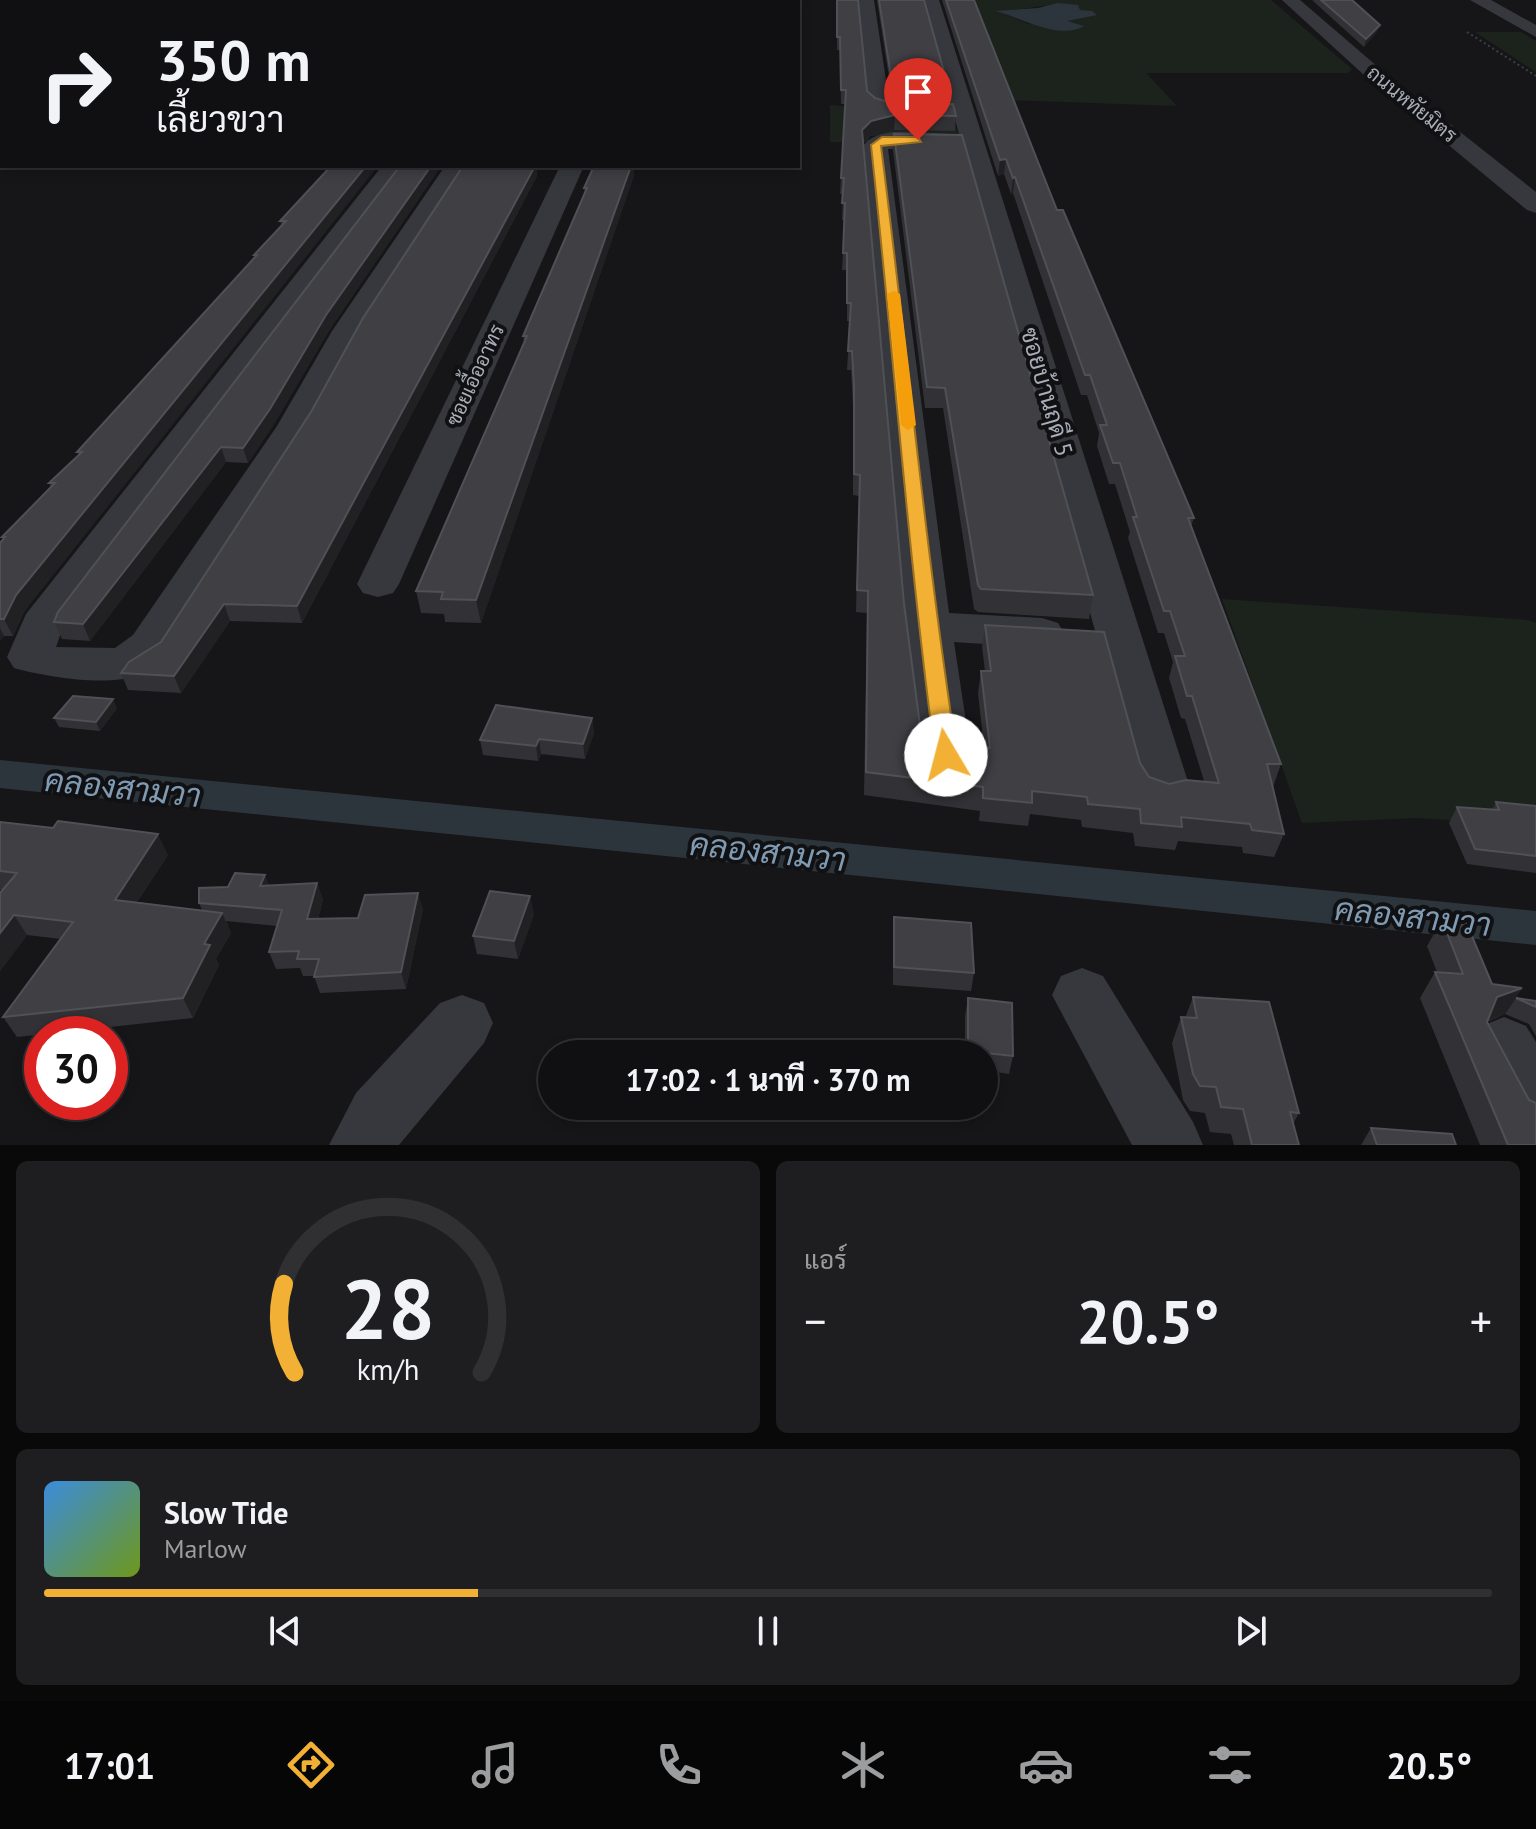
<!DOCTYPE html>
<html lang="th">
<head>
<meta charset="utf-8">
<style>
  :root { --surface:#101012; --page:#1e1e20; --text:#f1f3f6; --muted:#9c9d9f; --line:#303032; --accent:#f2b134 }
  body { margin:0; font-family:"PT Sans",Sarabun,sans-serif; background:var(--page); color:var(--text); height:100vh; display:flex; flex-direction:column; font-size:30px; white-space:nowrap }
  * { box-sizing:border-box; margin:0 }
  p { font-size:26px; color:var(--muted) }
  .icon { flex:none; width:44px; height:44px; fill:none; stroke:currentColor; stroke-width:2; stroke-linecap:round; stroke-linejoin:round }
  .map { position:relative; height:1145px; overflow:hidden }
  .side { display:flex; flex-direction:column; gap:16px; padding:16px; background:#09090a; flex:1 }
  .side>* { flex:none }
  .top-card { position:absolute; left:0px; top:0px; width:800px; height:168px; box-shadow:0 4px 12px #0003,0 0 0 2px var(--line); background:#101012; color:var(--text); overflow:hidden }
  .speed { position:absolute; left:24px; top:1016px; display:flex; gap:16px; font-size:40px; font-weight:700; text-align:center }
  .speed>* { display:grid; place-content:center; width:104px; height:104px; border-radius:50%; background:var(--surface); box-shadow:0 4px 12px #0003,0 0 0 2px var(--line); line-height:1 }
  .speed .limit { border:12px solid #d22; background:#fff; color:#111 }
  .pin { position:absolute; display:grid; place-items:center; width:68px; height:68px; color:#fff; margin:-82px -34px; border-radius:50% 50% 50% 0; rotate:-45deg; box-shadow:0 0 8px #0007 }
  .pin .icon { rotate:45deg }
  .me { position:absolute; width:88px; margin:-44px; rotate:352deg; stroke-linejoin:round; filter:drop-shadow(0 0 6px #0008) }
  .turn { display:flex; align-items:center; gap:28px; height:168px; padding:0 24px; font-size:36px }
  .turn .icon { width:104px; height:104px; stroke-width:2.5 }
  .turn b { display:block; font-size:56px; line-height:68px }
  .big { font-size:60px; font-weight:800; line-height:1.1 }
  .side .widget { flex:1; display:flex; flex-direction:column; justify-content:center; gap:12px; min-width:0; padding:0 28px; border-radius:12px; background:var(--page) }
  .side .dial { align-items:center; gap:0 }
  .dial svg { height:208px; overflow:visible; fill:none; stroke:var(--line); stroke-width:7; stroke-linecap:round; text-anchor:middle }
  .dial text { fill:var(--text); stroke:none }
  .song { display:flex; align-items:center; gap:24px }
  .cover { width:96px; height:96px; border-radius:12px; background:linear-gradient(135deg,hsl(210 70% 55%),hsl(80 70% 35%)) }
  .played { height:8px; border-radius:4px; background:linear-gradient(90deg,var(--accent) 30%,var(--line) 30%) }
  .keys { display:flex; justify-content:space-around; direction:ltr }
  .heat { display:flex; justify-content:space-between; align-items:center; font-size:44px; direction:ltr }
  .side .tiles { flex:1; display:grid; gap:16px; grid-template-columns:1fr 1fr }
  .widget:last-child { grid-column:span 2 }
  .trip { position:absolute; left:538px; top:1040px; width:460px; height:80px; border-radius:40px; background:var(--surface); box-shadow:0 4px 12px #0003,0 0 0 2px var(--line); font-weight:800; line-height:80px; text-align:center }
  .tabs { display:flex; height:128px; justify-content:space-around; align-items:center; background:#060607; color:var(--muted) }
  .tabs .icon { width:56px; height:56px }
  .tabs .current { color:var(--accent) }
  .tabs b { font-size:36px; color:var(--text) }
  .map>svg:first-child { display:block }
</style>
</head>
<body>
<div class="map">
<svg width="1536" height="1145" viewBox="0 0 1536 1145">
  <rect width="100%" height="100%" fill="#161618"/>
  <g fill="#1c231d" fill-rule="evenodd">
    <path d="M972 0H1271L1352 69 1348 73H1146L1177 106 1012 100ZM1042 6 1080 10 1060 21 1068 30 1029 24 999 12Z"/>
    <path d="M1475 32H1521L1536 41V72Z"/>
    <path d="M830 105 952 116 958 134 870 136 868 142H830Z"/>
    <path d="M1222 599 1528 620 1536 623V825L1416 818 1302 823Z"/>
  </g>
  <path fill="#2c353c" d="M1058 3 1078 5 1080 10 1092 11 1097 15 1067 21 1084 26C1058 41 1020 17 995 11L1038 8Z"/>
  <g fill="none" stroke-linecap="round" stroke-linejoin="round">
    <path fill="#2c353c" fill-rule="evenodd" d="M0 760 1536 911V945L0 788Z"/>
    <path stroke="#3d3f44" stroke-width="2" stroke-dasharray="2 3" stroke-linecap="butt" d="M1467 32 1536 76"/>
    <g fill="#37383d" fill-rule="evenodd">
      <rect x="640" y="0" width="16" height="2"/>
      <path d="M858 0H874L889 100 936 104 939 109 936 114 889 115 868 103Z"/>
      <path d="M923 0H939L1189 785 1181 799 1163 804 1145 799 1137 785 962 142 951 148 888 149 949 613 1042 618 1058 623 1064 633 1058 643 1042 648 954 642 971 755 964 768 946 773 928 768 921 755 905 626 864 145C880 124 928 134 951 134L960 138Z"/>
      <path d="M1282 0H1300L1378 67 1536 192V213L1527 210 1364 75Z"/>
      <path d="M1470 0H1491L1536 25V37Z"/>
      <path d="M0 72H2L0 85Z"/>
      <path d="M382 166H407L63 627 56 647 115 648 133 635 277 426 332 331 445 166H469L364 331 313 426 165 657C157 663 148 671 139 675 108 687 46 677 14 668L7 657 26 614Z"/>
      <path d="M560 166H584L399 584 393 593 378 597 363 593 357 584Z"/>
      <path d="M1082 968 1103 976 1193 1122 1203 1145H1132L1052 995 1061 976Z"/>
      <path d="M462 995 484 1003 493 1023 484 1043 399 1145H329L356 1093 440 1003Z"/>
      <path d="M1504 1017 1526 1026 1536 1042V1133L1513 1124 1473 1046 1482 1026Z"/>
    </g>
  </g>
  <g fill="#323236">
    <path d="M837 0 867 91 875 98 897 105 956 116 955 131 894 130 870 136 863 143 904 604 921 733 932 753 982 759 984 747 978 693 981 671H985L982 647 985 625 1140 763 1149 777 1169 784 1204 781 1185 719 1181 718 1169 678 1173 662 1164 633H1158L1128 538 1130 532 1115 484H1109L1097 446 1099 433 1087 395H1081L1013 193 1011 194 1004 174 998 176 942 0H974L1057 210 1194 518 1191 526 1281 764 1273 787 1284 834 1274 857 1243 853 1242 847 1178 841 1175 850 1135 846 1133 833 1082 827 1081 820 1030 814 1028 826 979 821 980 811 864 795 867 613 856 612 859 496 853 495V405L851 370H847L850 321H847V270H842L845 220H842L843 194H840L845 104H841L840 50H837Z"/>
    <path d="M877 0H924L948 86 947 100 892 97Z"/>
    <path d="M1312 0H1352L1377 32 1364 47Z"/>
    <path d="M894 134 1093 595 1089 619 978 612 974 609 943 408H925L893 150Z"/>
    <path d="M331 166 24 612 13 636H4L0 640V543L3 539 2 537 51 487 49 483 79 455 77 452 255 257 254 255 282 226 280 221Z"/>
    <path d="M400 166H441L330 329 274 424 248 463 226 462 90 641 62 639 54 622Z"/>
    <path d="M463 166H536L537 176 302 623 230 621 181 693 128 690 121 673 161 642 311 412Z"/>
    <path d="M593 166H634V175L481 623 445 622 444 614 421 613 416 591 524 343 523 336 585 194 584 188 594 167Z"/>
    <path d="M117 708 100 731 59 727 54 718Z"/>
    <path d="M592 718 594 733 585 759 541 754 538 761 483 755 480 740Z"/>
    <path d="M1496 802 1536 806V873L1467 864 1449 823 1457 807 1492 810Z"/>
    <path d="M0 822 168 855 137 902 202 910 199 903 269 885 317 883 323 900 318 919 358 918 423 909 406 989 320 993 314 976H303L300 968 276 969 269 952 277 926 226 921 231 933 216 959 219 965 193 1018 17 1037 3 1017 61 939 27 935 0 971 3 890H0Z"/>
    <path d="M534 914 518 959 477 954 473 936Z"/>
    <path d="M894 917 974 973 971 991 893 985V935Z"/>
    <path d="M1442 920 1492 984 1522 988 1505 1014 1487 1022 1536 1145H1480L1420 998 1435 972H1437L1427 946Z"/>
    <path d="M1193 997 1299 1113 1293 1124 1298 1145H1234L1231 1134 1210 1132 1205 1113 1190 1111 1183 1100 1172 1043 1181 1017 1185 1018Z"/>
    <path d="M968 998 1013 1056 1009 1074 984 1070V1054H965V1016Z"/>
    <path d="M1516 998 1536 1001V1036L1529 1024 1505 1014Z"/>
    <path d="M1371 1128 1456 1145H1361Z"/>
  </g>
  <g fill="#212124">
    <path d="M1380 25 1377 32 1364 47 1366 39Z"/>
    <path d="M895 115 894 130 870 136 861 145 862 130 871 121Z"/>
    <path d="M1006 159 1004 174 998 176 1000 160Z"/>
    <path d="M366 166H378L24 612 13 636 4 619 16 595Z"/>
    <path d="M431 166H441L330 329 274 424 248 463 243 448 326 315Z"/>
    <path d="M535 166H536L537 176 302 623 297 606Z"/>
    <path d="M631 166H634V175L481 623 476 600Z"/>
    <path d="M1015 177 1013 193 1011 194 1013 178Z"/>
    <path d="M221 447 226 462 90 641 83 624Z"/>
    <path d="M224 604 230 621 181 693 174 676Z"/>
    <path d="M0 628 4 636 0 640Z"/>
    <path d="M113 699 117 708 100 731 96 722Z"/>
    <path d="M592 718 594 733 585 759 583 744Z"/>
    <path d="M539 739 541 754 538 761 536 746Z"/>
    <path d="M158 834 168 855 125 920 115 900Z"/>
    <path d="M265 875 272 892 260 886Z"/>
    <path d="M317 883 323 900 313 936 307 919Z"/>
    <path d="M418 893 423 909 406 989 401 972Z"/>
    <path d="M530 896 534 914 518 959 514 941Z"/>
    <path d="M222 913 231 933 216 959 219 965 193 1018 183 998 204 944Z"/>
    <path d="M14 915 27 935 0 971V933Z"/>
    <path d="M1522 988 1505 1014 1481 1023 1497 997Z"/>
  </g>
  <g fill="#3f3f44" stroke="#4f5156" stroke-width="2">
    <path d="M475 0H619L617 2H473Z"/>
    <path d="M660 0H685L684 2H659Z"/>
    <path d="M837 0H858L867 91 875 98 897 105 953 104 956 116 895 115 871 121 862 130 904 604 921 733 932 753 984 759V747L990 748 981 671H991L985 625 1104 632 1140 763 1149 777 1169 784 1186 780 1219 783 1192 696H1187L1175 656H1185L1170 611H1164L1133 517H1137L1120 463H1113L1100 425H1107L1090 375H1085L1015 177 1013 178 1006 159 1000 160 946 0H974L1057 210H1063L1194 518H1188L1281 764H1267L1284 834 1252 830 1250 824 1181 817 1182 827 1141 823 1140 809 1088 804 1087 797 1032 791V803L983 798V787L866 772 868 591 857 590 860 475 854 474V385L852 351H848L851 303H847V253H843L845 203H842L844 178H841L846 90H841L840 37H837Z"/>
    <path d="M879 0H924L948 86 892 83Z"/>
    <path d="M1321 0H1352L1380 25 1366 39Z"/>
    <path d="M894 134 962 135 1093 595 981 589 978 585 945 388 927 387Z"/>
    <path d="M331 166H366L16 595 4 619H0V543L5 537H2L55 483H49L82 452H77L257 255H254L286 221H280Z"/>
    <path d="M400 166H431L326 315 270 409 243 448 221 447 83 624 54 622 58 612Z"/>
    <path d="M463 166H535L297 606 224 604 174 676 121 673 129 662 161 642 311 412 363 318Z"/>
    <path d="M594 166H631L476 600 441 599 443 592 416 591 527 336H523L587 188H584Z"/>
    <path d="M73 696 113 699 96 722 54 718Z"/>
    <path d="M496 705 592 718 583 744 539 739 536 746 480 740Z"/>
    <path d="M1496 802 1536 806V856L1475 849 1457 807 1499 810Z"/>
    <path d="M58 821 158 834 115 900 222 913 204 944 210 945 183 998 3 1017 73 922 14 915 0 933V893L17 873 0 871V822L53 828Z"/>
    <path d="M235 873 265 875 260 886 317 883 307 919 358 918 365 895 418 893 401 972 314 977 319 959H297L299 951 269 952 282 910 199 903V888L228 887Z"/>
    <path d="M490 891 530 896 514 941 473 936Z"/>
    <path d="M894 917 971 923 974 973 894 967Z"/>
    <path d="M1442 920 1466 922 1492 984 1522 988 1497 997 1487 1022 1529 1100 1536 1103V1145H1508L1435 972 1463 974Z"/>
    <path d="M1193 997 1269 1002 1299 1113 1290 1112 1299 1145H1252L1243 1109 1221 1107 1216 1087 1200 1086 1193 1074 1181 1017 1197 1018Z"/>
    <path d="M968 998 1012 1003 1013 1056 968 1051Z"/>
    <path d="M1516 998 1536 1001V1007Z"/>
    <path d="M1371 1128 1452 1134 1456 1145H1377Z"/>
  </g>
  <path fill="#f2b134" stroke="#9d7322" stroke-width="2" d="M918 137 921 142 881 146C907 349 926 553 957 755L954 761H938L935 755C908 553 893 348 871 145L882 137Z"/>
  <path fill="#f59e0b" d="M894 291 900 294 916 425 908 430 901 425 887 294Z"/>
  <g text-anchor="middle" dominant-baseline="central" stroke-width="8" stroke-linejoin="round" paint-order="stroke">
    <g font-size="20" fill="#a8adb8" stroke="#111113">
      <text transform="translate(1412 104) rotate(39)">ถนนหทัยมิตร</text>
      <text transform="translate(475 375) rotate(-65)">ซอยเอื้ออาทร</text>
    </g>
    <g font-size="24" fill="#a8adb8" stroke="#111113">
      <text transform="translate(1047 392) rotate(74)">ซอยบ้านฤดี 5</text>
    </g>
    <g font-size="32" font-style="italic" fill="#7f9bb3" stroke="#111113">
      <text transform="translate(123 787) rotate(6)">คลองสามวา</text>
      <text transform="translate(768 851) rotate(6)">คลองสามวา</text>
      <text transform="translate(1413 916) rotate(6)">คลองสามวา</text>
    </g>
  </g>
</svg>
<div class="speed"><div class="limit">30</div></div>
<div class="pin" style="left:918px;top:140px;background:#d93025"><svg class="icon" aria-label="arrive" viewBox="0 0 24 24"><path d="M6 21V4h12l-3 4 3 4H6"/></svg></div>
<svg class="me" style="left:946px;top:755px" viewBox="-20 -20 40 40"><circle r="19" fill="#fff"/><path d="M0-13L10 11 0 6-10 11z" fill="#f2b134"/></svg>
<div class="trip">17:02 · 1 นาที · 370 m</div>
<div class="top-card">
<div class="turn"><svg class="icon" aria-label="right" viewBox="0 0 24 24"><path d="M7 20v-9h11M14 6l5 5-5 5"/></svg><div><b>350 m</b>เลี้ยวขวา</div></div>
</div>
</div>
<section class="side">
<div class="tiles">
<div class="widget dial"><svg viewBox="0 0 100 80">
<path d="M14 69A42 42 0 1 1 86 69"/>
<path d="M14 69A42 42 0 0 1 10 35" stroke="#f2b134"/>
<text x="50" y="56" font-size="32" font-weight="700">28</text>
<text x="50" y="72" font-size="11">km/h</text>
</svg></div>
<div class="widget"><p>แอร์</p>
<div class="heat"><a>−</a><b class="big">20.5°</b><a>+</a></div>
</div>
<div class="widget">
<div class="song"><i class="cover"></i><div><b>Slow Tide</b><p>Marlow</p></div></div>
<div class="played"></div>
<div class="keys"><svg class="icon" aria-label="previous" viewBox="0 0 24 24"><path d="M18 5L8 12l10 7zM5 5v14"/></svg><svg class="icon" aria-label="pause" viewBox="0 0 24 24"><path d="M8 5v14M16 5v14"/></svg><svg class="icon" aria-label="next" viewBox="0 0 24 24"><path d="M6 5l10 7-10 7zM19 5v14"/></svg></div>
</div>
</div>
</section>
<nav class="tabs">
<b>17:01</b>
<svg class="icon current" aria-label="directions" viewBox="0 0 24 24"><path d="M12 3l9 9-9 9-9-9zM9 14v-3h6M13 9l2 2-2 2"/></svg>
<svg class="icon" aria-label="music" viewBox="0 0 24 24"><path d="M9 18V5l10-2v13"/><circle cx="6" cy="18" r="3"/><circle cx="16" cy="16" r="3"/></svg>
<svg class="icon" aria-label="phone" viewBox="0 0 24 24"><path d="M5 4h4l2 5-3 2q2 4 5 5l2-3 5 2v4C11 20 4 13 5 4z"/></svg>
<svg class="icon" aria-label="climate" viewBox="0 0 24 24"><path d="M12 3v18M4 7l16 10M4 17L20 7"/></svg>
<svg class="icon" aria-label="car" viewBox="0 0 24 24"><path d="M5 17H2v-5l4-1 3-4h7l3 4 3 1v5h-3M9 17h6M6 11h13"/><circle cx="7" cy="17" r="2"/><circle cx="17" cy="17" r="2"/></svg>
<svg class="icon" aria-label="filters" viewBox="0 0 24 24"><path d="M4 7h16M4 17h16"/><circle cx="9" cy="7" r="2"/><circle cx="15" cy="17" r="2"/></svg>
<b>20.5°</b>
</nav>
</body>
</html>
